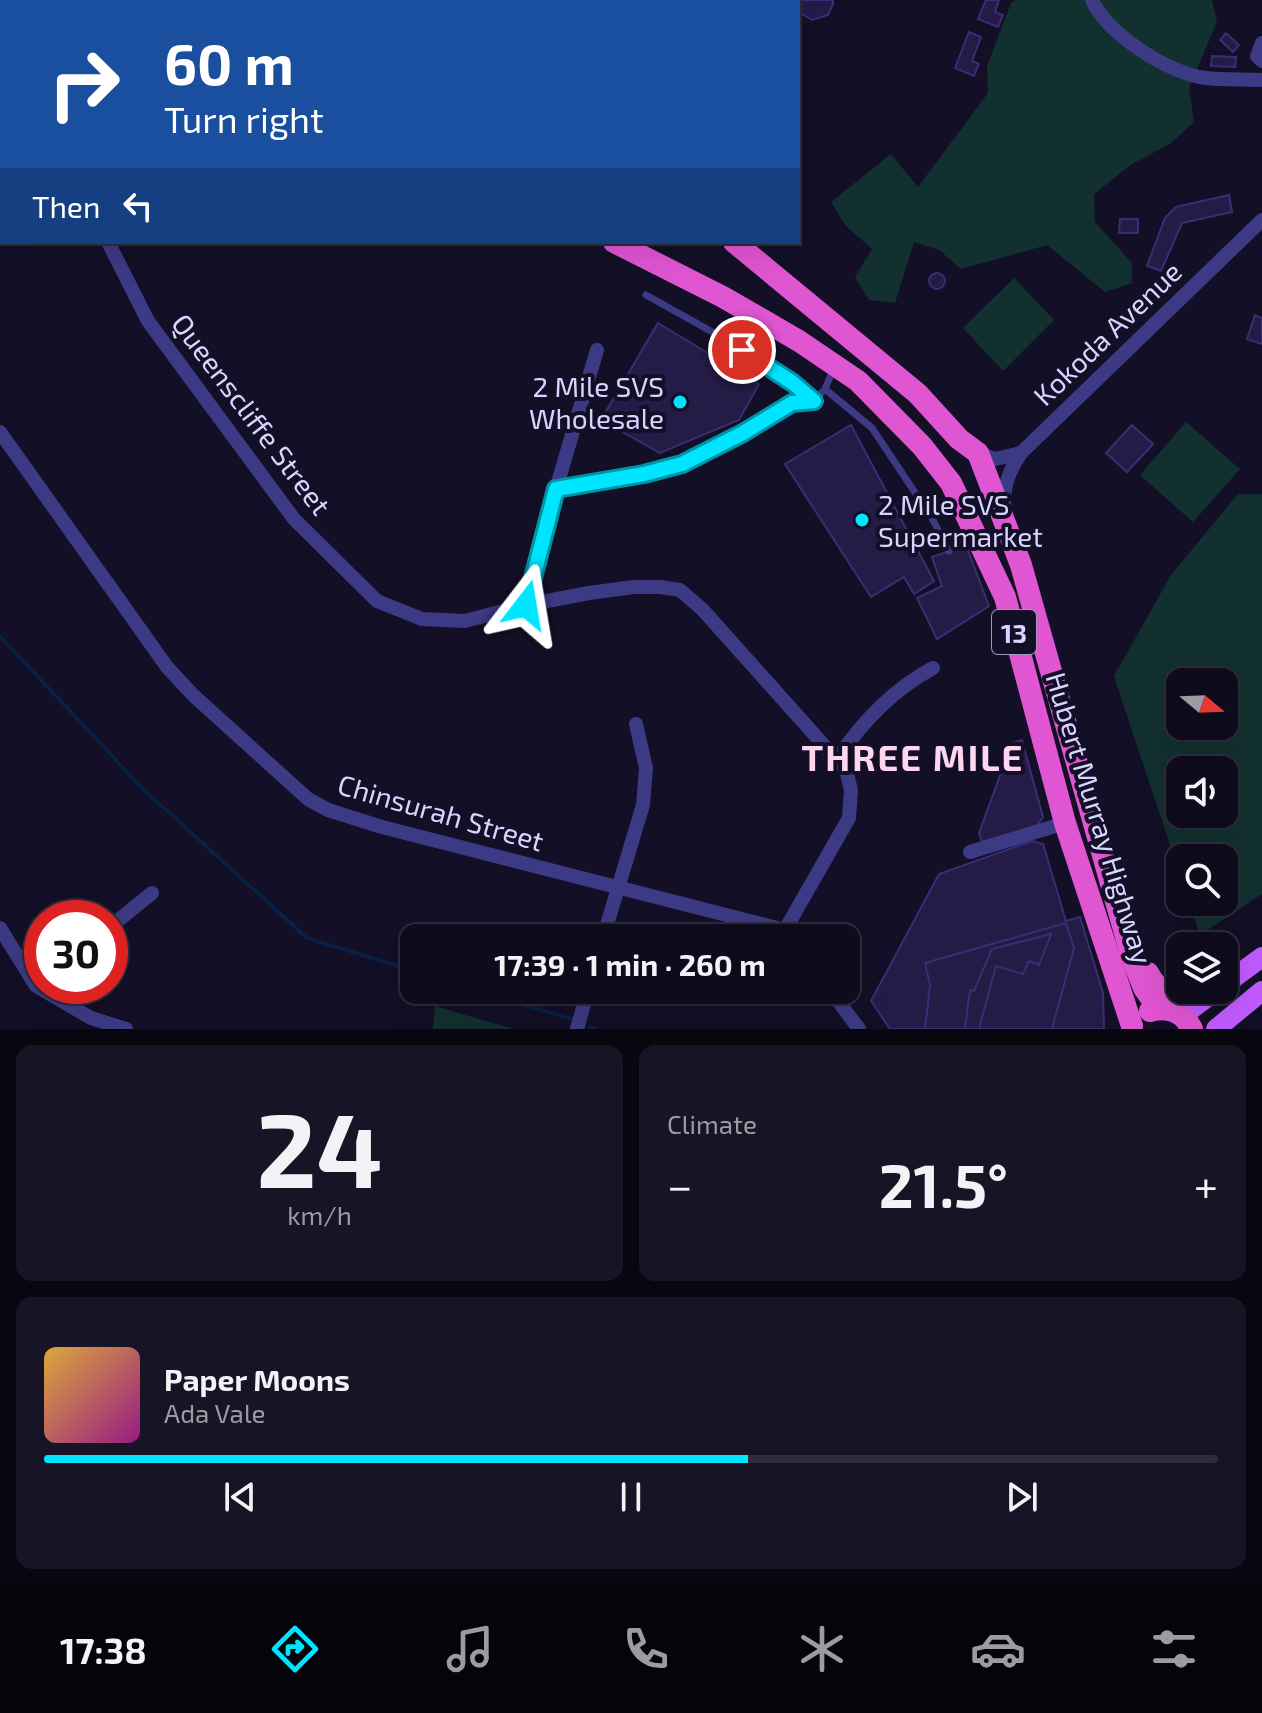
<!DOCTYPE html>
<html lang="en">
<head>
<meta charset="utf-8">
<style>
  :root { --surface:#0e0b1c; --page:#171425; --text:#f1f3f6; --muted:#9b9ba3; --line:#2e2b3b; --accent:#00e5ff }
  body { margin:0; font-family:"Exo 2",sans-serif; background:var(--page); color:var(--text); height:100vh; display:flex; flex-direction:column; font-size:30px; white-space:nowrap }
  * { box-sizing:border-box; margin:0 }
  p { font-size:26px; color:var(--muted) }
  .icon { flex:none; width:44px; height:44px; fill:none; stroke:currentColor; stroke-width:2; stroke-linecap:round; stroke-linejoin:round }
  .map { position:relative; height:1029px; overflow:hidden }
  .panel { display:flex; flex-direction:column; gap:16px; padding:16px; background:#08060f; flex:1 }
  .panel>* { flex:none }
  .hud { position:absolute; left:0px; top:0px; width:800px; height:244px; box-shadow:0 8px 32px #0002,0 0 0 2px var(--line); background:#1a4fa0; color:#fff; overflow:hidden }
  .needle { width:52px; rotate:109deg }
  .fabs { position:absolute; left:1166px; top:668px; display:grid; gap:16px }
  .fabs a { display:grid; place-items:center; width:72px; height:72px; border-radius:16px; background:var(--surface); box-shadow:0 8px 32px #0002,0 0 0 2px var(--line); font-size:40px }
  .speed { position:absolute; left:24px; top:900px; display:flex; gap:16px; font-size:40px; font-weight:700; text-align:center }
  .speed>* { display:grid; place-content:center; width:104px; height:104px; border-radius:50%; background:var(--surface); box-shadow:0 8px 32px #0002,0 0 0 2px var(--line); line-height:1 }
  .speed .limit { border:12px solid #d22; background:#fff; color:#111 }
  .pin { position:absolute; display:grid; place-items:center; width:68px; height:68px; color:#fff; margin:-34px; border:4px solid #fff; border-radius:50%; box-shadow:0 2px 8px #0007 }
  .me { position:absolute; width:88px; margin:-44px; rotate:14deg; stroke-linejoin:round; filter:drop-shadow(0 0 6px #0008) }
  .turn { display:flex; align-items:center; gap:28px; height:168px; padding:0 32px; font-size:36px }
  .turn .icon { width:104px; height:104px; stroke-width:2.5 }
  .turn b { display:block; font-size:56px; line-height:68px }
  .then { display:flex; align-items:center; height:76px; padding:0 32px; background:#0003; gap:16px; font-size:30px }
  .big { font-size:60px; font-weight:700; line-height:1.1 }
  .panel .tile { flex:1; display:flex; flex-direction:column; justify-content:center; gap:12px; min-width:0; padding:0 28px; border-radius:16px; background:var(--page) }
  .panel .dial { align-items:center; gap:0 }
  .dial b { font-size:104px; line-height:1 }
  .song { display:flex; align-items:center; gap:24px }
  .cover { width:96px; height:96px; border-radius:12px; background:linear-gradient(135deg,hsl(40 70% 55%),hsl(310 70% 35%)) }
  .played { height:8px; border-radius:4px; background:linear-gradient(90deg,var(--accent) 60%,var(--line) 60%) }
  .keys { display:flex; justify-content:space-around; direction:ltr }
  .heat { display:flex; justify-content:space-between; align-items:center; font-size:44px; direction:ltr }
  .panel .tiles { flex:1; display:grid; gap:16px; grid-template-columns:1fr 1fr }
  .tile:last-child { grid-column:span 2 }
  .trip { position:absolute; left:400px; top:924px; width:460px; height:80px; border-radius:16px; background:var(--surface); box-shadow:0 8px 32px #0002,0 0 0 2px var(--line); font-weight:700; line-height:80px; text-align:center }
  .dock { display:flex; height:128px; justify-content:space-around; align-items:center; background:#06040b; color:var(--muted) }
  .dock .icon { width:56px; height:56px }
  .dock .selected { color:var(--accent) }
  .dock b { font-size:36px; color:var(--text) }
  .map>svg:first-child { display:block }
</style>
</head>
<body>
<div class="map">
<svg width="1262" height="1029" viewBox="0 0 1262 1029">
  <rect width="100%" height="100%" fill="#130f26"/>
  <g fill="#12302f" fill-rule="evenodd">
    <path d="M1015 0H1212L1217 22 1189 88 1194 122 1170 144 1132 164 1094 194 1095 222 1132 263V283L1105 292 1047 245 961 269 939 250 914 242 895 303 869 300 855 277 872 249 846 226 831 202 891 154 918 187 988 93 987 66 1011 3Z"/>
    <path d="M1014 278 1054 320 1003 371 963 328Z"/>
    <path d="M1186 422 1240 469 1193 522 1140 475Z"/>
    <path d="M1238 494H1262V894L1200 935 1189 902H1224V858H1180V875L1114 676 1171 575ZM1224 682V726H1180V682ZM1224 770V814H1180V770Z"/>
    <path d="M435 1006 513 1029H433Z"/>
  </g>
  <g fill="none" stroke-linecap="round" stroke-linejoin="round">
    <g stroke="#0a1f44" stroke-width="4">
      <path d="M0 636 142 788 307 938 414 971"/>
      <path d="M475 990 571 1019"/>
      <path d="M590 1027 596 1029"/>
    </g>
  </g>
  <g fill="#241b47" stroke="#3b2d73" stroke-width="2">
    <path d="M798 0H833V4L828 15 812 20 802 14Z"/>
    <path d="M986 0H999L995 12 1003 15 998 27 978 19Z"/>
    <path d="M969 32 981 37 972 61 979 64 974 76 955 68Z"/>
    <path d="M1226 33 1239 45 1233 52 1220 40Z"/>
    <path d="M1212 56 1236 57 1235 67 1211 66Z"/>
    <path d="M1229 195 1232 212 1182 223 1161 271 1147 266 1165 218 1176 207Z"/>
    <path d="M1120 219H1138V233H1119Z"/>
    <circle cx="937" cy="281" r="8"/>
    <path d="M1255 315 1262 318V344L1247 339Z"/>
    <path d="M658 323 759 384 739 420 660 453 601 420Z"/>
    <path d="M851 425 934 581 914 594 904 577 871 597 785 464Z"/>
    <path d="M1132 425 1153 444 1127 472 1106 453Z"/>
    <path d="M966 545 989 606 937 639 917 598 942 586 932 557Z"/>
    <path d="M1022 740 1043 817 1036 827 982 842 979 833 1012 743Z"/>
    <path d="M1032 841 1043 844 1066 921 1080 917 1103 993 1104 1029H890L871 1001 939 874Z"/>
    <path d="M1066 923 1074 948 1052 1029H979L996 966 1023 974 1029 961 1039 965 1051 934 992 949 974 991 970 990 965 1029H925L930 985 925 963Z"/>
  </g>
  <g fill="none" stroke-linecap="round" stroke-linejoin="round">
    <g stroke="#3d3a85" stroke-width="7">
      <path d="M646 295C703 327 764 358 814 401"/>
      <path d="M825 389 872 428 932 518 949 551"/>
      <path d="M556 489 644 474 682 464 743 433 792 403 814 401 825 389 833 370"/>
    </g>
    <g stroke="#3d3a85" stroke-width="14">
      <path d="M129 0 130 2"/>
      <path d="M1092 0C1107 34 1169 74 1206 78 1224 80 1244 79 1262 80"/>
      <path d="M0 16 2 20"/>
      <path d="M1262 43 1257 56 1262 61"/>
      <path d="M108 242 148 321 294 519 377 601 422 619 465 621 526 605 589 593 634 587H660L680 590 702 609 846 770 851 790 849 818 785 930"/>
      <path d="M0 432 167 667 193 695 308 799 328 810 382 827 785 930 791 938"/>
      <path d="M978 453 995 459 1021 453 1262 220"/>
      <path d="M1004 508C1003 486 1009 471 1021 453"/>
      <path d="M526 605 556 489 597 350"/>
      <path d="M837 759C862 722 894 689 933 668"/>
      <path d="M970 852 1065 823"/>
      <path d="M110 927 152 893"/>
      <path d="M0 928 36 986 91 1018 126 1029"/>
      <path d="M603 938 643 805 646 768 636 724"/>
      <path d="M830 990 859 1029"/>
      <path d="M577 1029 588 990"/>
    </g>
    <g stroke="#c25bff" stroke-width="20">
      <path d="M1224 985 1262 957"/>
      <path d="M1182 1016 1217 990"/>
      <path d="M1216 1029 1262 991"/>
    </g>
    <g stroke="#e055d1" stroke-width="22">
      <path d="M307 0 309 2"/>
      <path d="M546 0 547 2"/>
      <path d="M614 242 723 297 799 341 858 381 922 446 951 483 1005 597 1065 823 1132 1026"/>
      <path d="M734 242 918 394 959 439 978 453 1021 565 1132 958 1144 988 1159 1009"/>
      <path d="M1148 973C1163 1001 1178 998 1206 990"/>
      <path d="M1224 984 1228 982"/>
      <path d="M1150 1011C1169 1006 1183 1012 1192 1029"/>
    </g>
  </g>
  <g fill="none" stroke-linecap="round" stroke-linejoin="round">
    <g stroke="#0095a6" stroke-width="20">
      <path id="route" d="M526 605 556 489 644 474 682 464 743 433 792 403 814 401 793 383 742 350"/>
    </g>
    <use href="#route" stroke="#00e5ff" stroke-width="14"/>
  </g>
  <g fill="#00e5ff" stroke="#130f26" stroke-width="3">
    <circle cx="680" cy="402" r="8"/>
    <circle cx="862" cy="520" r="8"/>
  </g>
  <g text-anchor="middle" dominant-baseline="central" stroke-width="8" stroke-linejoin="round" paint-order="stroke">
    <rect fill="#130f26" stroke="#9e99be" stroke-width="2" x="992" y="610" width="44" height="44" rx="6"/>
    <g font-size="26" font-weight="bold" fill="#d9d4ff">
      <text x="1014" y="632">13</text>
    </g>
    <g font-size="28" fill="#d9d4ff" stroke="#130f26">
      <text transform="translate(1107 333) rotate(-44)">Kokoda Avenue</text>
      <text transform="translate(252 414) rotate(53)">Queenscliffe Street</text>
      <text transform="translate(441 812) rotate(16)">Chinsurah Street</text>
      <text transform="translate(1100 818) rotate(73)">Hubert Murray Highway</text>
    </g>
    <g font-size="28" fill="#d9d4ff" stroke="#130f26" text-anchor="end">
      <text x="664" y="386">2 Mile SVS<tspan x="664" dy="32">Wholesale</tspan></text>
      <text x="878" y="504" text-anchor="start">2 Mile SVS<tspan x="878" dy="32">Supermarket</tspan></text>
    </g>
    <g font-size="36" font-weight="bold" letter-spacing="2" fill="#ffd6f0" stroke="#130f26">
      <text x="913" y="756">THREE MILE</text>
    </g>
  </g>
</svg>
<div class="fabs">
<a><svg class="needle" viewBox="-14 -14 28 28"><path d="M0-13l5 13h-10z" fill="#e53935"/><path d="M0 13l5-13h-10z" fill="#9b9ba3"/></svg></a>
<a><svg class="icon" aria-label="sound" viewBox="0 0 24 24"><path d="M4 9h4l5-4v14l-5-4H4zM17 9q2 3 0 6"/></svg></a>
<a><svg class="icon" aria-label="search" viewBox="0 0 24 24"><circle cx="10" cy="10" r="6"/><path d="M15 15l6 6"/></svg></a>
<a><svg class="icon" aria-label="layers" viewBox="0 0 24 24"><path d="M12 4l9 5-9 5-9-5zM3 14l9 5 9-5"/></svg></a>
</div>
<div class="speed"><div class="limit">30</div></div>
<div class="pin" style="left:742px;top:350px;background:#d93025"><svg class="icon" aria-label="arrive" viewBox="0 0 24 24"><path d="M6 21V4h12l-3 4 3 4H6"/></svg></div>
<svg class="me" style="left:526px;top:605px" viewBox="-20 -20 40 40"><path d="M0-17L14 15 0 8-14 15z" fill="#00e5ff" stroke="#fff" stroke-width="4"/></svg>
<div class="trip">17:39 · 1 min · 260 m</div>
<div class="hud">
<div class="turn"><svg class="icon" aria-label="right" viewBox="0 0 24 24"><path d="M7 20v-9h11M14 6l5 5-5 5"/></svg><div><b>60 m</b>Turn right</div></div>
<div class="then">Then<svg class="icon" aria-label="left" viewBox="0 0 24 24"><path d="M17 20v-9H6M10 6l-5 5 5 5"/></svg></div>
</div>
</div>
<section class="panel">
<div class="tiles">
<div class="tile dial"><b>24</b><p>km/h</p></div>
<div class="tile"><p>Climate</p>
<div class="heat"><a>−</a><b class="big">21.5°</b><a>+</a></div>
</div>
<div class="tile">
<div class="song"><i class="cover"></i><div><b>Paper Moons</b><p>Ada Vale</p></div></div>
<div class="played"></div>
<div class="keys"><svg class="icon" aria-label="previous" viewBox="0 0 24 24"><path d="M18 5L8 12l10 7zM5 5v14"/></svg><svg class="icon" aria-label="pause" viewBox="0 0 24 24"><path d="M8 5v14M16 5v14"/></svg><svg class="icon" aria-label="next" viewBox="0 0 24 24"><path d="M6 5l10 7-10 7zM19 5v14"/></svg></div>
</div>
</div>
</section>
<nav class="dock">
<b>17:38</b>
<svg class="icon selected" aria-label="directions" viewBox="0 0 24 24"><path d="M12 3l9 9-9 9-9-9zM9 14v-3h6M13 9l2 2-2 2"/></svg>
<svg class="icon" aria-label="music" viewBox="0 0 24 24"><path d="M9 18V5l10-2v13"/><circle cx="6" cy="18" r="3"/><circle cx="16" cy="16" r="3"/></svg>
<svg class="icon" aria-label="phone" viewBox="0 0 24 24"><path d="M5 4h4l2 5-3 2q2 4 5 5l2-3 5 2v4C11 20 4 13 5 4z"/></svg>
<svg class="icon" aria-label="climate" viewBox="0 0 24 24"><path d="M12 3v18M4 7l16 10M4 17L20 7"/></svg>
<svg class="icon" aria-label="car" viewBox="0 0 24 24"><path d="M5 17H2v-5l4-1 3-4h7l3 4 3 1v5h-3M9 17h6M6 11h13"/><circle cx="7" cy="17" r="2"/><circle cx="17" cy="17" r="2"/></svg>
<svg class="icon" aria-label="filters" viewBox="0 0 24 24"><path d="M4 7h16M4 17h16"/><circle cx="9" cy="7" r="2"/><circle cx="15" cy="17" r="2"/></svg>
</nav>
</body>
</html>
